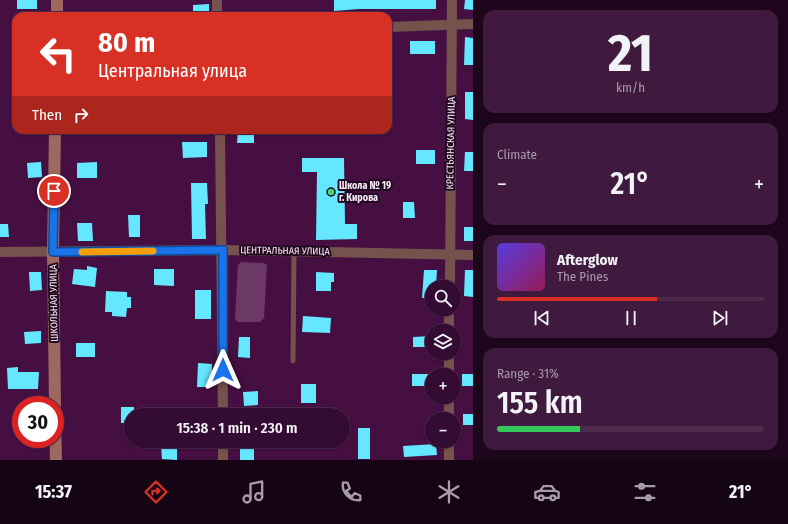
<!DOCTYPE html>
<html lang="en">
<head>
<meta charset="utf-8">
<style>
  :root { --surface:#340b32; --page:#3f193e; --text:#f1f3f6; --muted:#a99bac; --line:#4e2b4d; --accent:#d93025 }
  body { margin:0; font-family:"Fira Sans Condensed",sans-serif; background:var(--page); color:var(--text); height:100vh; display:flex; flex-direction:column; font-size:15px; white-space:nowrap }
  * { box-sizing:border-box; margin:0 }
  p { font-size:13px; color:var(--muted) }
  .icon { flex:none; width:22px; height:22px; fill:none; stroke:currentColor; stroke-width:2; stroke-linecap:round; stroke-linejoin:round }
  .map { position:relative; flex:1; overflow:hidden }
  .side { display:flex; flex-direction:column; gap:10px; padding:10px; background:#1d061c; width:315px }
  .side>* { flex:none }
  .banner { position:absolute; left:12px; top:12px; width:380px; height:122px; border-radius:12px; box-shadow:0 1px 3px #0004,0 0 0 1px var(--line); background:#d93025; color:#fff; overflow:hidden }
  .tools { position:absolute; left:425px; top:280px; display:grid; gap:8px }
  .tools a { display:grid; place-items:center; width:36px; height:36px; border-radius:50%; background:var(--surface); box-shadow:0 1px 3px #0004,0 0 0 1px var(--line); font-size:20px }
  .speed { position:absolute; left:12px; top:396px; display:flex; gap:8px; font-size:20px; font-weight:700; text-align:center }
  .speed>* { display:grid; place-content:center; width:52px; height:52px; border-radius:50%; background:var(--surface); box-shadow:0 1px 3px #0004,0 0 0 1px var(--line); line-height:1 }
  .speed .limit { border:6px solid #d22; background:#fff; color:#111 }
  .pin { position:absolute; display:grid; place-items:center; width:34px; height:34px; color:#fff; margin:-17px; border:2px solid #fff; border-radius:50%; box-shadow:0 1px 4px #0007 }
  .me { position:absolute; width:44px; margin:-22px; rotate:0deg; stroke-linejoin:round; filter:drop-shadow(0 0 3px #0008) }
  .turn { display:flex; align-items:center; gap:14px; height:84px; padding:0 20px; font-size:18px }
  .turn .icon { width:52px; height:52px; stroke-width:2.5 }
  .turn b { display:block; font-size:28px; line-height:34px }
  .then { display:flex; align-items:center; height:38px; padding:0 20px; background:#0003; gap:8px; font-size:15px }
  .big { font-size:30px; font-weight:600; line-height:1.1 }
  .side .tile { flex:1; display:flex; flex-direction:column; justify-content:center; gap:6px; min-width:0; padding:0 14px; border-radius:12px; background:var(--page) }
  .side .dial { align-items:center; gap:0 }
  .dial b { font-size:52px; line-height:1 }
  .song { display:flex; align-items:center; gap:12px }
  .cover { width:48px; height:48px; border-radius:6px; background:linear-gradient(135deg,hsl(250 70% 55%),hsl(330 70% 35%)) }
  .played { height:4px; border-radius:2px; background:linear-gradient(90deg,var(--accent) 60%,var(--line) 60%) }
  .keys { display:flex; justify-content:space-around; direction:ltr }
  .heat { display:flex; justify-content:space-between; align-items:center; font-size:22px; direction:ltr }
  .charge { height:6px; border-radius:3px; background:linear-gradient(90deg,#34c759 31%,var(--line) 0) }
  .trip { position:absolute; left:124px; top:408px; width:226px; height:40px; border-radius:20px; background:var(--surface); box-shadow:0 1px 3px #0004,0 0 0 1px var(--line); font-weight:600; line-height:40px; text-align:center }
  .menu { display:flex; height:64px; justify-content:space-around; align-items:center; background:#150414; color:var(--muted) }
  .menu .icon { width:28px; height:28px }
  .menu .selected { color:var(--accent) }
  .menu b { font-size:18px; color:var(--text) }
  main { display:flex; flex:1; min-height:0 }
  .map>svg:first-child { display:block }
</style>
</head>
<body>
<main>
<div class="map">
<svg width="473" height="460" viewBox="0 0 473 460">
  <rect width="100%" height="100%" fill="#460f42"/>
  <path fill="#6c3967" d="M241 262 264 263 267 265 264 318 260 322H238L235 319 238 265Z"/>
  <g fill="#65e8ff">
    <rect x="17" y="0" width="20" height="9"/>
    <path d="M334 0H436V9H359L334 11Z"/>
    <path d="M465 0H473V10L464 9Z"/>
    <path d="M209 4V14L193 15V5Z"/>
    <path d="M465 37 473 38V65H464Z"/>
    <rect x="410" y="41" width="25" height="13"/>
    <path d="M465 92H473V120L465 119Z"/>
    <path d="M238 130H254V143H237Z"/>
    <path d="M182 142H207V157L183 158Z"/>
    <rect x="416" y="150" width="19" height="14"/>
    <path d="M465 152H473V171H464Z"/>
    <path d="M302 158H344L345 224H357V239L316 240 317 172H302Z"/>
    <path d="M41 162 42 177 28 178 27 163Z"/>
    <path d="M97 162V178H77V163Z"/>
    <path d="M191 183H207L208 204H205L206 239H192Z"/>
    <path d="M403 202H414L415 218H403Z"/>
    <path d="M128 215H140V237H129Z"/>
    <path d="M77 223H92L93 241H78Z"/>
    <path d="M0 224H8L9 237H0Z"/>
    <rect x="464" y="227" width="9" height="14"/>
    <path d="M87 266 97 268 95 287 72 284 74 269 87 270Z"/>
    <path d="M154 269H174V286L154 285Z"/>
    <path d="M424 270H437L436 287H432V298H422Z"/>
    <path d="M465 270H473V297L464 296Z"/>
    <path d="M29 272H41L42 290 30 291Z"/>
    <path d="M316 272 334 273V282H331V291H316Z"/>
    <rect x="195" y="290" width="16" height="29"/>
    <path d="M106 291 127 292V297H131V308H127L126 317 112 316V312H105Z"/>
    <path d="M303 316 331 318 330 333 302 332Z"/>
    <path d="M41 331V343L25 344 24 332Z"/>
    <path d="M432 336V347H413V337Z"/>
    <path d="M239 337H250V358L238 357Z"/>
    <rect x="76" y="343" width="19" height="14"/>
    <path d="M198 363 212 364V387H197Z"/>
    <path d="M18 367V372H39L38 389H8L7 368Z"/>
    <rect x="412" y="374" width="20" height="12"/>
    <rect x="462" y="374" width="11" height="12"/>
    <rect x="301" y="384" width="15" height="19"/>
    <path d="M258 391V405L244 406 243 392Z"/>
    <path d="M121 407H134V415H131V423H121Z"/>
    <rect x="463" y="414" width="10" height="11"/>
    <rect x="358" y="428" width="12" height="31"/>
    <rect x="240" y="441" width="14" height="19"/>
    <path d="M436 444 437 455 404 457 403 446Z"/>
    <path d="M161 446H177V460L162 459Z"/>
  </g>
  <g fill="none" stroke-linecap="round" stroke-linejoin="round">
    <path stroke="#75534c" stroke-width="5" d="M293 361 294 251"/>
    <g stroke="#75534c" stroke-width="10">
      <path d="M217 0V16"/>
      <path d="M388 27 473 24"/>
      <path d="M220 130 223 415"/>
      <path d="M0 252 223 250 473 255"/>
      <path d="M450 287 452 0"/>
      <path d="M449 331V309"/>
      <path d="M449 375V353"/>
      <path d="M449 419V397"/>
      <path d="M223 441V460"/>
      <path d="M449 460V441"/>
    </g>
    <g stroke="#9e685e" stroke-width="12">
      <path d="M57 16V0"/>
      <path d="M55 405 53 252 55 130"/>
      <path d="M55 412 56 460"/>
    </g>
  </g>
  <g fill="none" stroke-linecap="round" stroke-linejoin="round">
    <g stroke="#114b97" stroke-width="10">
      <path id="route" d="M54 191 53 252 223 250V370"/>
    </g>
    <use href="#route" stroke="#1a73e8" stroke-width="7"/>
    <path stroke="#f59e0b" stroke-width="7" d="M82 252 153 251"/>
  </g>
  <circle fill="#47d779" stroke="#20091e" stroke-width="1.5" cx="331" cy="192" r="4"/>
  <g text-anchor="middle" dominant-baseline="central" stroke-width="4" stroke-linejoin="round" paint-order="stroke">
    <g font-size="10" fill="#fde9fa" stroke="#20091e">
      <text transform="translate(451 143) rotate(-89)">КРЕСТЬЯНСКАЯ УЛИЦА</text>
      <text transform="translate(285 251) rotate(1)">ЦЕНТРАЛЬНАЯ УЛИЦА</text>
      <text transform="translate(54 303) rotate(-91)">ШКОЛЬНАЯ УЛИЦА</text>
    </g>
    <g font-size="10" font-weight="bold" fill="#fde9fa" stroke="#20091e" text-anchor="start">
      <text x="339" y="186">Школа № 19<tspan x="339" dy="12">г. Кирова</tspan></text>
    </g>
  </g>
</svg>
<div class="tools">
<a><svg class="icon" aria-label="search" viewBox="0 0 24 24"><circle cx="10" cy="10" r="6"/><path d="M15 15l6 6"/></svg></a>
<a><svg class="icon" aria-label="layers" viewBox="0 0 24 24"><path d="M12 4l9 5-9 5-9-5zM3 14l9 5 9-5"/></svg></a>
<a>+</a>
<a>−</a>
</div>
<div class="speed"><div class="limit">30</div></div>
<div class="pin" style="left:54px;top:191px;background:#d93025"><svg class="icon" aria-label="arrive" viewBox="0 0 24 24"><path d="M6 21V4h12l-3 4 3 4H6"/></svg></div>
<svg class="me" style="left:223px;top:370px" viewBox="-20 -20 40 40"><path d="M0-17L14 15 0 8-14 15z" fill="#1a73e8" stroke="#fff" stroke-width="4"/></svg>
<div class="trip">15:38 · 1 min · 230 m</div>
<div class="banner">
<div class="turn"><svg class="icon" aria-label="left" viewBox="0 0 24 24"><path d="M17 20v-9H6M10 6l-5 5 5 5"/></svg><div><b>80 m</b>Центральная улица</div></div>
<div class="then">Then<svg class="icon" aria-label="right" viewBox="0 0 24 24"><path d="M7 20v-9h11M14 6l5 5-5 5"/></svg></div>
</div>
</div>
<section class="side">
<div class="tile dial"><b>21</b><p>km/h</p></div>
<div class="tile"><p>Climate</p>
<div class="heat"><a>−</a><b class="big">21°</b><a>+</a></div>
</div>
<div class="tile">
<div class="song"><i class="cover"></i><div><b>Afterglow</b><p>The Pines</p></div></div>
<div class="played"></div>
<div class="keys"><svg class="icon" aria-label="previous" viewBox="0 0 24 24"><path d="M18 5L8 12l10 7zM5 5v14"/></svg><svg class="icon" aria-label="pause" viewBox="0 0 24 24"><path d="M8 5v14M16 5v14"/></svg><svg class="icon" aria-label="next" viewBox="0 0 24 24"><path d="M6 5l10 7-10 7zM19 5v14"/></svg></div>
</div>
<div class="tile"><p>Range · 31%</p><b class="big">155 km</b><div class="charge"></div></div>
</section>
</main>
<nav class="menu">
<b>15:37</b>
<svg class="icon selected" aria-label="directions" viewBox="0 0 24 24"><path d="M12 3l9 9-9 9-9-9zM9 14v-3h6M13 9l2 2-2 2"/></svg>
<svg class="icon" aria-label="music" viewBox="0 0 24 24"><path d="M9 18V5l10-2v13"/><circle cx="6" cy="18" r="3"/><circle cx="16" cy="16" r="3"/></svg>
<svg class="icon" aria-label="phone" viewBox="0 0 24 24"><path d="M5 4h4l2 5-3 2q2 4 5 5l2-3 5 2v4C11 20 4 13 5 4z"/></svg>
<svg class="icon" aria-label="climate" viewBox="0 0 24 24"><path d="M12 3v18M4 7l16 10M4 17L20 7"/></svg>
<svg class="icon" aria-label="car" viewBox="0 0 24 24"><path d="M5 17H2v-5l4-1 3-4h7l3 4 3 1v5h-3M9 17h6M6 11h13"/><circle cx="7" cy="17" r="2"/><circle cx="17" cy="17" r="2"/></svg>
<svg class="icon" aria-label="filters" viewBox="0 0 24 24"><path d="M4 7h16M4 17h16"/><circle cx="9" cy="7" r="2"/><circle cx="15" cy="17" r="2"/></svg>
<b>21°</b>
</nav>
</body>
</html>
